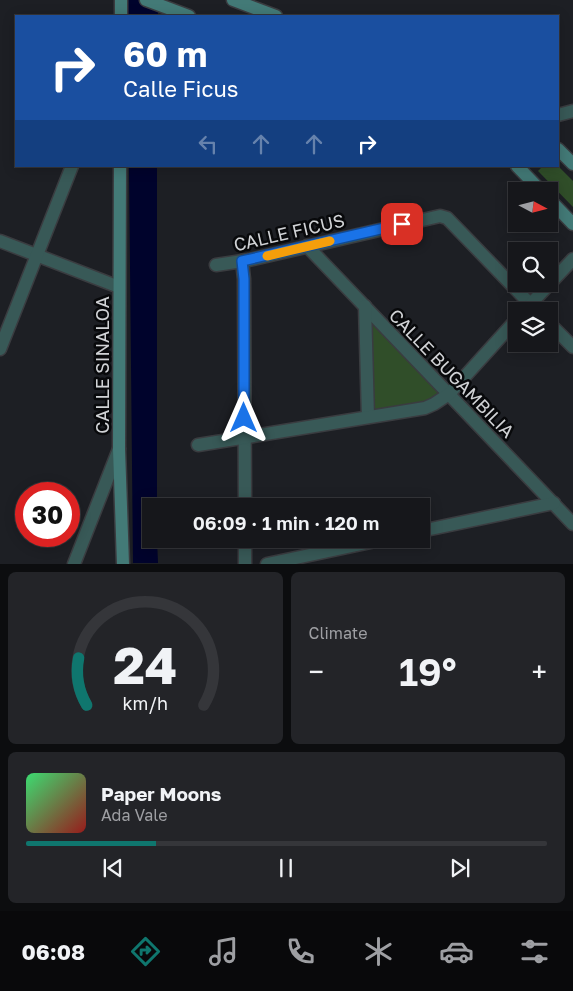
<!DOCTYPE html>
<html lang="en">
<head>
<meta charset="utf-8">
<style>
  :root { --surface:#16171b; --page:#232428; --text:#f1f3f6; --muted:#9e9fa3; --line:#35363a; --accent:#0f766e }
  body { margin:0; font-family:"Golos Text",sans-serif; background:var(--page); color:var(--text); height:100vh; display:flex; flex-direction:column; font-size:19px; white-space:nowrap }
  * { box-sizing:border-box; margin:0 }
  p { font-size:16px; color:var(--muted) }
  .icon { flex:none; width:28px; height:28px; fill:none; stroke:currentColor; stroke-width:2; stroke-linecap:round; stroke-linejoin:round }
  .map { position:relative; height:564px; overflow:hidden }
  .panel { display:flex; flex-direction:column; gap:8px; padding:8px; background:#0c0d0f; flex:1 }
  .panel>* { flex:none }
  .banner { position:absolute; left:15px; top:15px; width:544px; height:152px; border-radius:0px; box-shadow:0 2px 12px #0003,0 0 0 1px var(--line); background:#1a4fa0; color:#fff; overflow:hidden }
  .needle { width:32px; rotate:97deg }
  .controls { position:absolute; left:508px; top:182px; display:grid; gap:10px }
  .controls a { display:grid; place-items:center; width:50px; height:50px; border-radius:0px; background:var(--surface); box-shadow:0 2px 12px #0003,0 0 0 1px var(--line); font-size:25px }
  .speed { position:absolute; left:15px; top:482px; display:flex; gap:10px; font-size:25px; font-weight:700; text-align:center }
  .speed>* { display:grid; place-content:center; width:65px; height:65px; border-radius:50%; background:var(--surface); box-shadow:0 2px 12px #0003,0 0 0 1px var(--line); line-height:1 }
  .speed .limit { border:8px solid #d22; background:#fff; color:#111 }
  .pin { position:absolute; display:grid; place-items:center; width:42px; height:42px; color:#fff; margin:-21px; border-radius:10px; box-shadow:0 2px 8px #0006 }
  .me { position:absolute; width:55px; margin:-28px; rotate:0deg; stroke-linejoin:round; filter:drop-shadow(0 0 4px #0008) }
  .turn { display:flex; align-items:center; gap:18px; height:105px; padding:0 25px; font-size:22px }
  .turn .icon { width:65px; height:65px; stroke-width:2.5 }
  .turn b { display:block; font-size:35px; line-height:42px }
  .lanes { display:flex; align-items:center; height:48px; padding:0 25px; background:#0003; justify-content:center; gap:25px; direction:ltr }
  .lanes .off { opacity:.35 }
  .big { font-size:38px; font-weight:600; line-height:1.1 }
  .panel .card { flex:1; display:flex; flex-direction:column; justify-content:center; gap:8px; min-width:0; padding:0 18px; border-radius:8px; background:var(--page) }
  .panel .dial { align-items:center; gap:0 }
  .dial svg { height:130px; overflow:visible; fill:none; stroke:var(--line); stroke-width:7; stroke-linecap:round; text-anchor:middle }
  .dial text { fill:var(--text); stroke:none }
  .song { display:flex; align-items:center; gap:15px }
  .cover { width:60px; height:60px; border-radius:8px; background:linear-gradient(135deg,hsl(140 70% 55%),hsl(0 70% 35%)) }
  .played { height:5px; border-radius:2px; background:linear-gradient(90deg,var(--accent) 25%,var(--line) 25%) }
  .keys { display:flex; justify-content:space-around; direction:ltr }
  .heat { display:flex; justify-content:space-between; align-items:center; font-size:28px; direction:ltr }
  .panel .tiles { flex:1; display:grid; gap:8px; grid-template-columns:1fr 1fr }
  .card:last-child { grid-column:span 2 }
  .trip { position:absolute; left:142px; top:498px; width:288px; height:50px; border-radius:0px; background:var(--surface); box-shadow:0 2px 12px #0003,0 0 0 1px var(--line); font-weight:600; line-height:50px; text-align:center }
  .tabs { display:flex; height:80px; justify-content:space-around; align-items:center; background:#09090b; color:var(--muted) }
  .tabs .icon { width:35px; height:35px }
  .tabs .current { color:var(--accent) }
  .tabs b { font-size:22px; color:var(--text) }
  .map>svg:first-child { display:block }
</style>
</head>
<body>
<div class="map">
<svg width="573" height="564" viewBox="0 0 573 564">
  <rect width="100%" height="100%" fill="#1d1f24"/>
  <g fill="#304e29">
    <path d="M543 166H558L573 181V207L538 171Z"/>
    <path d="M366 311 446 394 425 407 370 415Z"/>
  </g>
  <g fill="#00032c">
    <rect x="128" y="0" width="30" height="16"/>
    <path d="M129 166H157V506H151V539H157L158 563H133Z"/>
  </g>
  <g fill="none" stroke-linecap="round" stroke-linejoin="round">
    <g stroke="#3a3c40" stroke-width="15">
      <g id="street">
        <path d="M558 115 573 111"/>
        <path d="M0 241 119 287"/>
        <path d="M307 246 573 524"/>
        <path d="M242 261 244 279 245 506"/>
        <path d="M216 265 249 260 440 216 447 218 537 311"/>
        <path d="M365 306 368 417"/>
        <path d="M524 311 573 259"/>
        <path d="M549 323 573 347"/>
        <path d="M0 349 72 166"/>
        <path d="M198 445 425 408 434 404 449 394 516 320"/>
        <path d="M421 531 554 503"/>
        <path d="M245 539V564"/>
        <path d="M74 564 119 449"/>
        <path d="M267 564 385 539"/>
      </g>
    </g>
    <g stroke="#3a3c40" stroke-width="15">
      <g id="secondary">
        <path d="M146 0 189 16"/>
        <path d="M233 0 276 16"/>
        <path d="M121 16V0"/>
        <path d="M558 149 573 164"/>
        <path d="M120 166 119 449 123 564"/>
        <path d="M517 166 541 191"/>
        <path d="M549 199 573 224"/>
      </g>
    </g>
    <use href="#street" stroke="#385957" stroke-width="12"/>
    <use href="#secondary" stroke="#437a77" stroke-width="12"/>
  </g>
  <g fill="none" stroke-linecap="round" stroke-linejoin="round">
    <g stroke="#114b97" stroke-width="12">
      <path id="route" d="M244 418V279L242 261 402 224"/>
    </g>
    <use href="#route" stroke="#1a73e8" stroke-width="9"/>
    <path stroke="#f59e0b" stroke-width="9" d="M267 256 330 241"/>
  </g>
  <g text-anchor="middle" dominant-baseline="central" stroke-width="5" stroke-linejoin="round" paint-order="stroke">
    <g font-size="18" fill="#d0d2d5" stroke="#08090b">
      <text transform="translate(289 232) rotate(-13)">CALLE FICUS</text>
      <text transform="translate(102 365) rotate(-90)">CALLE SINALOA</text>
      <text transform="translate(452 373) rotate(46)">CALLE BUGAMBILIA</text>
    </g>
  </g>
</svg>
<div class="controls">
<a><svg class="needle" viewBox="-14 -14 28 28"><path d="M0-13l5 13h-10z" fill="#e53935"/><path d="M0 13l5-13h-10z" fill="#9e9fa3"/></svg></a>
<a><svg class="icon" aria-label="search" viewBox="0 0 24 24"><circle cx="10" cy="10" r="6"/><path d="M15 15l6 6"/></svg></a>
<a><svg class="icon" aria-label="layers" viewBox="0 0 24 24"><path d="M12 4l9 5-9 5-9-5zM3 14l9 5 9-5"/></svg></a>
</div>
<div class="speed"><div class="limit">30</div></div>
<div class="pin" style="left:402px;top:224px;background:#d93025"><svg class="icon" aria-label="arrive" viewBox="0 0 24 24"><path d="M6 21V4h12l-3 4 3 4H6"/></svg></div>
<svg class="me" style="left:244px;top:418px" viewBox="-20 -20 40 40"><path d="M0-17L14 15 0 8-14 15z" fill="#1a73e8" stroke="#fff" stroke-width="4"/></svg>
<div class="trip">06:09 · 1 min · 120 m</div>
<div class="banner">
<div class="turn"><svg class="icon" aria-label="right" viewBox="0 0 24 24"><path d="M7 20v-9h11M14 6l5 5-5 5"/></svg><div><b>60 m</b>Calle Ficus</div></div>
<div class="lanes"><svg class="icon off" aria-label="left" viewBox="0 0 24 24"><path d="M17 20v-9H6M10 6l-5 5 5 5"/></svg><svg class="icon off" aria-label="ahead" viewBox="0 0 24 24"><path d="M12 20V5M6 11l6-6 6 6"/></svg><svg class="icon off" aria-label="ahead" viewBox="0 0 24 24"><path d="M12 20V5M6 11l6-6 6 6"/></svg><svg class="icon" aria-label="right" viewBox="0 0 24 24"><path d="M7 20v-9h11M14 6l5 5-5 5"/></svg></div>
</div>
</div>
<section class="panel">
<div class="tiles">
<div class="card dial"><svg viewBox="0 0 100 80">
<path d="M14 69A42 42 0 1 1 86 69"/>
<path d="M14 69A42 42 0 0 1 9 40" stroke="#0f766e"/>
<text x="50" y="56" font-size="32" font-weight="700">24</text>
<text x="50" y="72" font-size="11">km/h</text>
</svg></div>
<div class="card"><p>Climate</p>
<div class="heat"><a>−</a><b class="big">19°</b><a>+</a></div>
</div>
<div class="card">
<div class="song"><i class="cover"></i><div><b>Paper Moons</b><p>Ada Vale</p></div></div>
<div class="played"></div>
<div class="keys"><svg class="icon" aria-label="previous" viewBox="0 0 24 24"><path d="M18 5L8 12l10 7zM5 5v14"/></svg><svg class="icon" aria-label="pause" viewBox="0 0 24 24"><path d="M8 5v14M16 5v14"/></svg><svg class="icon" aria-label="next" viewBox="0 0 24 24"><path d="M6 5l10 7-10 7zM19 5v14"/></svg></div>
</div>
</div>
</section>
<nav class="tabs">
<b>06:08</b>
<svg class="icon current" aria-label="directions" viewBox="0 0 24 24"><path d="M12 3l9 9-9 9-9-9zM9 14v-3h6M13 9l2 2-2 2"/></svg>
<svg class="icon" aria-label="music" viewBox="0 0 24 24"><path d="M9 18V5l10-2v13"/><circle cx="6" cy="18" r="3"/><circle cx="16" cy="16" r="3"/></svg>
<svg class="icon" aria-label="phone" viewBox="0 0 24 24"><path d="M5 4h4l2 5-3 2q2 4 5 5l2-3 5 2v4C11 20 4 13 5 4z"/></svg>
<svg class="icon" aria-label="climate" viewBox="0 0 24 24"><path d="M12 3v18M4 7l16 10M4 17L20 7"/></svg>
<svg class="icon" aria-label="car" viewBox="0 0 24 24"><path d="M5 17H2v-5l4-1 3-4h7l3 4 3 1v5h-3M9 17h6M6 11h13"/><circle cx="7" cy="17" r="2"/><circle cx="17" cy="17" r="2"/></svg>
<svg class="icon" aria-label="filters" viewBox="0 0 24 24"><path d="M4 7h16M4 17h16"/><circle cx="9" cy="7" r="2"/><circle cx="15" cy="17" r="2"/></svg>
</nav>
</body>
</html>
